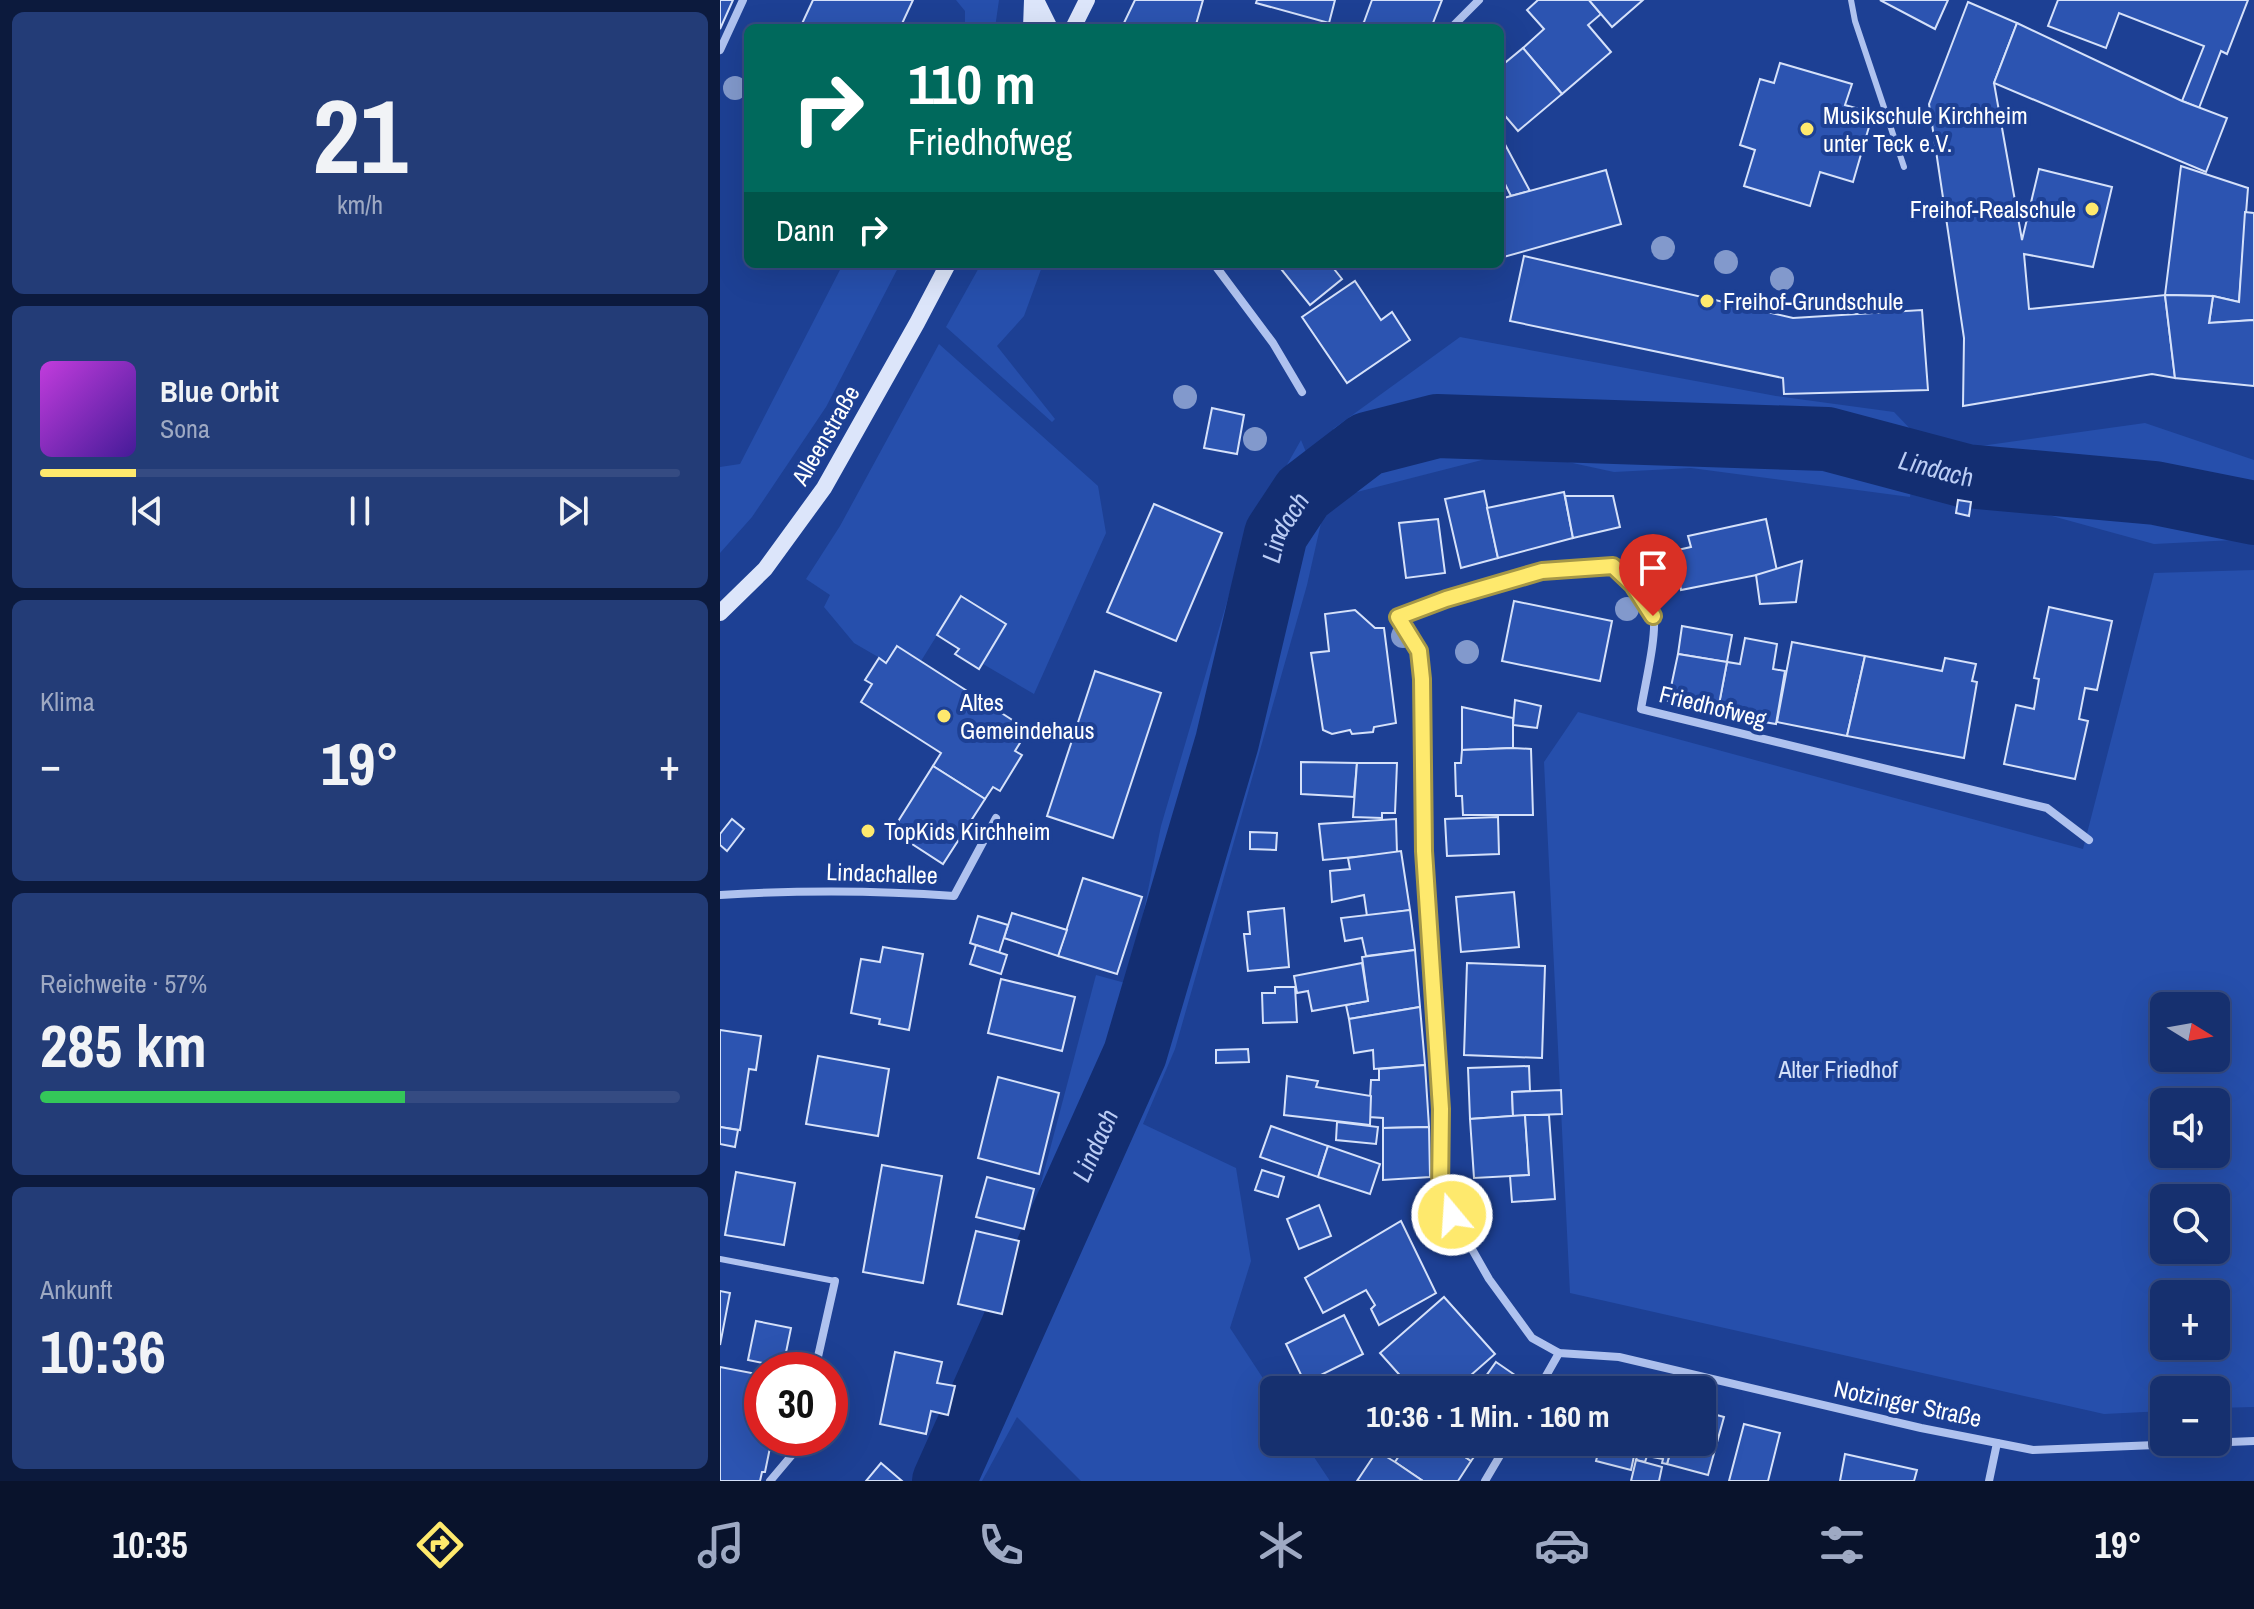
<!DOCTYPE html>
<html lang="de">
<head>
<meta charset="utf-8">
<style>
  :root { --surface:#16306f; --page:#233c77; --text:#f1f3f6; --muted:#9ea9c3; --line:#354b82; --accent:#fee96d }
  body { margin:0; font-family:"Archivo Narrow",sans-serif; background:var(--page); color:var(--text); height:100vh; display:flex; flex-direction:column; font-size:30px; white-space:nowrap }
  * { box-sizing:border-box; margin:0 }
  p { font-size:26px; color:var(--muted) }
  .icon { flex:none; width:44px; height:44px; fill:none; stroke:currentColor; stroke-width:2; stroke-linecap:round; stroke-linejoin:round }
  .map { position:relative; flex:1; overflow:hidden }
  .side { display:flex; flex-direction:column; gap:12px; padding:12px; background:#0c1a3d; width:720px }
  .side>* { flex:none }
  .guide { position:absolute; left:24px; top:24px; width:760px; height:244px; border-radius:12px; box-shadow:0 8px 32px #0002,0 0 0 2px var(--line); background:#00695c; color:#fff; overflow:hidden }
  .needle { width:52px; rotate:101deg }
  .buttons { position:absolute; left:1430px; top:992px; display:grid; gap:16px }
  .buttons a { display:grid; place-items:center; width:80px; height:80px; border-radius:12px; background:var(--surface); box-shadow:0 8px 32px #0002,0 0 0 2px var(--line); font-size:40px }
  .speed { position:absolute; left:24px; top:1352px; display:flex; gap:16px; font-size:40px; font-weight:700; text-align:center }
  .speed>* { display:grid; place-content:center; width:104px; height:104px; border-radius:50%; background:var(--surface); box-shadow:0 8px 32px #0002,0 0 0 2px var(--line); line-height:1 }
  .speed .limit { border:12px solid #d22; background:#fff; color:#111 }
  .pin { position:absolute; display:grid; place-items:center; width:68px; height:68px; color:#fff; margin:-82px -34px; border-radius:50% 50% 50% 0; rotate:-45deg; box-shadow:0 0 8px #0007 }
  .pin .icon { rotate:45deg }
  .me { position:absolute; width:88px; margin:-44px; rotate:342deg; stroke-linejoin:round; filter:drop-shadow(0 0 6px #0008) }
  .turn { display:flex; align-items:center; gap:28px; height:168px; padding:0 32px; font-size:36px }
  .turn .icon { width:104px; height:104px; stroke-width:2.5 }
  .turn b { display:block; font-size:56px; line-height:68px }
  .then { display:flex; align-items:center; height:76px; padding:0 32px; background:#0003; gap:16px; font-size:30px }
  .big { font-size:60px; font-weight:700; line-height:1.1 }
  .side .card { flex:1; display:flex; flex-direction:column; justify-content:center; gap:12px; min-width:0; padding:0 28px; border-radius:12px; background:var(--page) }
  .side .dial { align-items:center; gap:0 }
  .dial b { font-size:104px; line-height:1 }
  .song { display:flex; align-items:center; gap:24px }
  .cover { width:96px; height:96px; border-radius:12px; background:linear-gradient(135deg,hsl(290 70% 55%),hsl(260 70% 35%)) }
  .played { height:8px; border-radius:4px; background:linear-gradient(90deg,var(--accent) 15%,var(--line) 15%) }
  .keys { display:flex; justify-content:space-around; direction:ltr }
  .heat { display:flex; justify-content:space-between; align-items:center; font-size:44px; direction:ltr }
  .charge { height:12px; border-radius:6px; background:linear-gradient(90deg,#34c759 57%,var(--line) 0) }
  .trip { position:absolute; left:540px; top:1376px; width:456px; height:80px; border-radius:12px; background:var(--surface); box-shadow:0 8px 32px #0002,0 0 0 2px var(--line); font-weight:700; line-height:80px; text-align:center }
  .tabs { display:flex; height:128px; justify-content:space-around; align-items:center; background:#09132c; color:var(--muted) }
  .tabs .icon { width:56px; height:56px }
  .tabs .selected { color:var(--accent) }
  .tabs b { font-size:36px; color:var(--text) }
  main { display:flex; flex:1; min-height:0 }
  .map>svg:first-child { display:block }
</style>
</head>
<body>
<main>
<section class="side">
<div class="card dial"><b>21</b><p>km/h</p></div>
<div class="card">
<div class="song"><i class="cover"></i><div><b>Blue Orbit</b><p>Sona</p></div></div>
<div class="played"></div>
<div class="keys"><svg class="icon" aria-label="previous" viewBox="0 0 24 24"><path d="M18 5L8 12l10 7zM5 5v14"/></svg><svg class="icon" aria-label="pause" viewBox="0 0 24 24"><path d="M8 5v14M16 5v14"/></svg><svg class="icon" aria-label="next" viewBox="0 0 24 24"><path d="M6 5l10 7-10 7zM19 5v14"/></svg></div>
</div>
<div class="card"><p>Klima</p>
<div class="heat"><a>−</a><b class="big">19°</b><a>+</a></div>
</div>
<div class="card"><p>Reichweite · 57%</p><b class="big">285 km</b><div class="charge"></div></div>
<div class="card"><p>Ankunft</p><b class="big">10:36</b></div>
</section>
<div class="map">
<svg width="1534" height="1481" viewBox="0 0 1534 1481">
  <rect width="100%" height="100%" fill="#1d4094"/>
  <g fill="#264fac" fill-rule="evenodd">
    <path d="M236 0H279L275 28H245V11Z"/>
    <path d="M123 264H180L106 407 32 517 0 553V467L20 464Z"/>
    <path d="M261 264H323L304 316 277 346 335 419 332 422 226 327Z"/>
    <path d="M740 337 1056 396 1174 412 1200 439 1190 497 971 468 894 472 797 451 637 492 613 429Z"/>
    <path d="M219 344 378 486 386 533 314 694 263 664 287 624 242 595 201 661 176 646 165 661 134 643 104 607 110 595 86 579 120 526Z"/>
    <path d="M1425 423 1534 460V539L1434 544 1222 486 1225 451Z"/>
    <path d="M581 440 606 501 587 585 455 1049 423 1124 516 1168 531 1261 510 1328 554 1395V1442H584L610 1481H361L297 1417 262 1481H201L286 1316 376 975 409 984 441 826 526 537Z"/>
    <path d="M1534 570V1407L1496 1408V1390H1444V1411L1384 1414 850 1293 824 762 858 712 1363 849 1434 573ZM1444 1006H1496V1058H1444ZM1444 1102H1496V1154H1444ZM1444 1198H1496V1250H1444ZM1444 1294H1496V1346H1444Z"/>
  </g>
  <g fill="none" stroke-linecap="round" stroke-linejoin="round">
    <path stroke="#132e72" stroke-width="64" id="s1" d="M224 1481 415 1054 507 742 556 534 583 493 647 444 717 426 1107 439 1246 476 1435 493 1534 513"/>
  </g>
  <g fill="#2c54b1" stroke="#d5e1fa" stroke-width="2">
    <path d="M0 0H13L0 29Z"/>
    <path d="M93 0H193L180 28H80Z"/>
    <path d="M415 0H483L475 28 402 27Z"/>
    <path d="M537 0H615L609 23 536 3Z"/>
    <path d="M652 0H722L711 28H638L644 22Z"/>
    <path d="M818 0H869L881 14 868 25 891 52 842 94 803 48 824 29 807 10Z"/>
    <path d="M869 0H923L892 27Z"/>
    <path d="M1160 0H1228L1215 29Z"/>
    <path d="M1338 0H1528L1507 54 1501 51 1479 108 1462 101 1484 46 1399 13 1386 48 1328 26Z"/>
    <path d="M1248 2 1297 23 1274 83 1302 240 1319 169 1392 187 1373 267 1304 254 1309 309 1445 295 1455 378 1432 374 1243 406 1244 338 1209 104Z"/>
    <path d="M1297 23 1462 101 1507 118 1486 172 1274 83Z"/>
    <path d="M803 48 842 94 798 131 780 110V67Z"/>
    <path d="M1060 63 1132 84 1125 105 1153 113 1133 182 1100 172 1090 206 1024 186 1035 150 1020 145 1040 79 1054 83Z"/>
    <path d="M780 135 810 191 791 196 780 174Z"/>
    <path d="M1461 166 1528 188 1519 302 1493 296 1445 295Z"/>
    <path d="M886 170 901 224 780 258V199Z"/>
    <path d="M1525 212 1534 213V320L1489 323 1493 296 1519 302Z"/>
    <path d="M804 256 1073 318 1202 310 1208 390 1064 394 1063 378 790 321Z"/>
    <path d="M557 264H610L622 279 590 305Z"/>
    <path d="M635 281 661 320 672 312 690 340 627 383 582 317Z"/>
    <path d="M1445 295 1493 296 1489 323 1534 320V386L1455 378Z"/>
    <path d="M492 408 524 415 517 454 484 448Z"/>
    <path d="M764 491 778 558 741 568 725 499Z"/>
    <path d="M844 492 853 538 778 558 767 508Z"/>
    <path d="M845 496H893L900 527 853 538Z"/>
    <path d="M1238 500 1251 502 1249 516 1236 513Z"/>
    <path d="M434 504 502 533 456 641 387 612Z"/>
    <path d="M718 519 725 573 686 578 679 523Z"/>
    <path d="M1046 519 1057 571 961 590 953 551 971 547 968 536Z"/>
    <path d="M1082 561 1076 602 1040 604 1036 575Z"/>
    <path d="M241 596 286 624 259 669 235 654 239 649 217 635Z"/>
    <path d="M794 601 892 621 880 681 782 661Z"/>
    <path d="M1329 607 1392 621 1377 690 1365 688 1359 719 1368 721 1355 779 1284 764 1296 705 1314 709 1319 679 1314 678Z"/>
    <path d="M635 610 655 628H664L676 723 654 727 653 732 632 734 630 730 612 734 603 730 591 653 609 651 605 614Z"/>
    <path d="M962 626 1012 635 1007 662 958 654Z"/>
    <path d="M1025 638 1057 644 1053 669 1065 671 1056 724 997 714 1007 662 1020 664Z"/>
    <path d="M1072 642 1145 656 1127 736 1057 722Z"/>
    <path d="M177 646 308 730 295 751 302 755 280 791 273 787 265 799 213 766 221 753 141 702 152 684 145 680 159 658 166 663Z"/>
    <path d="M958 654 1007 662 998 710 948 701Z"/>
    <path d="M1145 656 1222 671 1225 658 1256 664 1252 681 1257 682 1244 758 1127 736Z"/>
    <path d="M375 671 441 693 393 838 327 816Z"/>
    <path d="M795 700 821 706 817 728 793 725Z"/>
    <path d="M742 707 793 718V748L742 750Z"/>
    <path d="M793 748 811 749 813 815H743L742 796H736L735 763H741L742 750Z"/>
    <path d="M581 762 637 763 634 797 581 794Z"/>
    <path d="M637 763H677L675 813H662V818L633 817Z"/>
    <path d="M213 766 265 799 223 864 172 831Z"/>
    <path d="M778 817 779 854 727 856 725 819Z"/>
    <path d="M12 819 24 829 7 851 0 845V834Z"/>
    <path d="M676 819 677 853 603 860 599 824Z"/>
    <path d="M530 832 557 833 556 850 530 849Z"/>
    <path d="M681 851 690 910 647 916 644 895 612 902 610 871 630 869 628 858Z"/>
    <path d="M363 878 422 897 397 974 338 956Z"/>
    <path d="M794 892 799 947 741 952 736 897Z"/>
    <path d="M564 908 569 967 528 971 524 934H530L528 912Z"/>
    <path d="M690 910 695 950 646 956 642 938 625 941 621 918Z"/>
    <path d="M292 913 347 930 338 956 284 938Z"/>
    <path d="M258 916 288 925 279 953 250 943Z"/>
    <path d="M256 945 287 955 281 974 250 964Z"/>
    <path d="M163 947 203 954 189 1030 159 1024 160 1019 131 1013 141 959 160 962Z"/>
    <path d="M695 950 700 1007 629 1019 626 1005 648 1001 642 957Z"/>
    <path d="M642 963 648 1001 592 1011 588 991 577 993 574 976Z"/>
    <path d="M747 963 825 966 822 1058 744 1055Z"/>
    <path d="M281 979 355 997 342 1051 268 1033Z"/>
    <path d="M555 987H575L577 1022 543 1023 542 993H555Z"/>
    <path d="M700 1007 705 1065 654 1069 653 1050 634 1053 629 1019Z"/>
    <path d="M0 1030 41 1036 36 1070 29 1069 20 1130 0 1127Z"/>
    <path d="M528 1049 529 1062 496 1063V1050Z"/>
    <path d="M98 1056 169 1069 158 1136 86 1124Z"/>
    <path d="M705 1065 709 1127 663 1128V1118L649 1117 651 1080H659V1069Z"/>
    <path d="M809 1066 810 1091 792 1092 793 1116 750 1119 748 1068Z"/>
    <path d="M567 1076 598 1081 596 1087 651 1096 650 1125 564 1115Z"/>
    <path d="M278 1077 339 1093 319 1174 258 1158Z"/>
    <path d="M841 1090 842 1114 793 1116 792 1092Z"/>
    <path d="M805 1115 809 1175 754 1178 750 1119Z"/>
    <path d="M805 1115H829L835 1199 792 1202 790 1176 809 1175Z"/>
    <path d="M617 1122 658 1127 656 1144 616 1140Z"/>
    <path d="M551 1126 608 1146 598 1177 540 1157Z"/>
    <path d="M0 1127 18 1130 15 1147 0 1144Z"/>
    <path d="M709 1127 710 1177 663 1180V1128Z"/>
    <path d="M608 1146 660 1164 650 1194 598 1177Z"/>
    <path d="M162 1165 222 1176 203 1283 143 1272Z"/>
    <path d="M542 1170 564 1177 558 1197 535 1190Z"/>
    <path d="M16 1172 75 1183 64 1245 5 1235Z"/>
    <path d="M267 1177 314 1189 304 1229 256 1217Z"/>
    <path d="M599 1205 611 1236 579 1249 567 1219Z"/>
    <path d="M681 1221 716 1293 659 1325 651 1309 655 1305 646 1290 603 1313 585 1278Z"/>
    <path d="M256 1231 299 1241 282 1314 238 1304Z"/>
    <path d="M0 1291 10 1293 0 1345Z"/>
    <path d="M724 1297 775 1354 734 1390H693L660 1353Z"/>
    <path d="M624 1315 643 1354 585 1383 566 1344Z"/>
    <path d="M36 1321 71 1328 63 1367 28 1360Z"/>
    <path d="M175 1352 222 1362 217 1383 235 1386 228 1415 211 1411 206 1434 160 1424Z"/>
    <path d="M776 1362 808 1384 803 1390H756Z"/>
    <path d="M47 1364 66 1368 65 1370H46Z"/>
    <path d="M0 1367 42 1375V1438H52L45 1472H42L40 1481H0Z"/>
    <path d="M859 1379 902 1390H856Z"/>
    <path d="M982 1411 1004 1417 988 1475 947 1464 953 1442H982Z"/>
    <path d="M1024 1424 1060 1433 1048 1481H1009Z"/>
    <path d="M688 1442H723L751 1461 738 1481H703L675 1462Z"/>
    <path d="M723 1442H765L751 1461Z"/>
    <path d="M881 1442H901L898 1452 914 1456 911 1470 876 1461Z"/>
    <path d="M901 1442H953L947 1464 942 1463 943 1459 927 1456 925 1462 916 1460 920 1448Z"/>
    <path d="M657 1451 675 1462 703 1481H637Z"/>
    <path d="M1125 1454 1197 1470 1194 1481H1120Z"/>
    <path d="M916 1460 942 1467 939 1481H911Z"/>
    <path d="M161 1463 182 1481H146Z"/>
  </g>
  <g fill="none" stroke-linecap="round" stroke-linejoin="round">
    <g stroke="#afc2ef" stroke-width="6">
      <path d="M1131 0 1135 21 1184 167"/>
      <path d="M0 1259 115 1281"/>
    </g>
    <g stroke="#afc2ef" stroke-width="8">
      <path d="M731 28 759 0"/>
      <path d="M0 50 23 0"/>
      <path d="M494 264 553 343 582 392"/>
      <path d="M1369 840 1327 808 921 709C924 689 938 632 933 615 926 596 907 579 893 566L822 571 726 599 678 617 699 651 702 679 704 851 721 1109 720 1193 769 1279 812 1338 839 1353 899 1357 1201 1428 1313 1450 1534 1441"/>
      <path d="M0 895C79 890 155 890 234 896L276 818"/>
      <path d="M95 1370 115 1281"/>
      <path d="M818 1390 839 1353"/>
      <path d="M50 1481 77 1449 79 1438"/>
      <path d="M765 1481 788 1442"/>
      <path d="M1269 1481 1277 1443"/>
    </g>
    <g stroke="#dce5fa" stroke-width="16">
      <path d="M316 0 330 28"/>
      <path d="M311 28 312 0"/>
      <path d="M353 28 367 0"/>
      <path d="M0 613 45 569 104 488 197 323 228 264"/>
    </g>
  </g>
  <g fill="#8299cc">
    <circle cx="15" cy="88" r="12"/>
    <circle cx="943" cy="248" r="12"/>
    <circle cx="1006" cy="262" r="12"/>
    <circle cx="1062" cy="279" r="12"/>
    <circle cx="465" cy="397" r="12"/>
    <circle cx="535" cy="439" r="12"/>
    <circle cx="907" cy="609" r="12"/>
    <circle cx="683" cy="636" r="12"/>
    <circle cx="747" cy="652" r="12"/>
  </g>
  <g fill="none" stroke-linecap="round" stroke-linejoin="round">
    <g stroke="#a59747" stroke-width="20">
      <path id="route" d="M732 1215 720 1193 721 1109 704 851 702 679 699 651 678 617 726 599 822 571 893 566 913 585 933 616"/>
    </g>
    <use href="#route" stroke="#fee96d" stroke-width="14"/>
  </g>
  <g fill="#fee96d" stroke="#1d4094" stroke-width="3">
    <circle cx="1087" cy="129" r="8"/>
    <circle cx="1372" cy="209" r="8"/>
    <circle cx="987" cy="301" r="8"/>
    <circle cx="224" cy="716" r="8"/>
    <circle cx="148" cy="831" r="8"/>
  </g>
  <g text-anchor="middle" dominant-baseline="central" stroke-width="8" stroke-linejoin="round" paint-order="stroke">
    <g font-size="24" fill="#fff" stroke="#1d4094" text-anchor="start">
      <text x="1103" y="115">Musikschule Kirchheim<tspan x="1103" dy="28">unter Teck e.V.</tspan></text>
      <text x="1356" y="209" text-anchor="end">Freihof-Realschule</text>
      <text x="1003" y="301">Freihof-Grundschule</text>
      <text x="240" y="702">Altes<tspan x="240" dy="28">Gemeindehaus</tspan></text>
      <text x="164" y="831">TopKids Kirchheim</text>
    </g>
    <g font-size="24" fill="#fff" stroke="#1d4094">
      <text transform="translate(105 435) rotate(-60)">Alleenstraße</text>
      <text transform="translate(993 706) rotate(14)">Friedhofweg</text>
      <text transform="translate(162 873) rotate(2)">Lindachallee</text>
      <text transform="translate(1188 1403) rotate(12)">Notzinger Straße</text>
    </g>
    <g font-size="24" fill="#d5e1fa" stroke="#1d4094">
      <text x="1118" y="1069">Alter Friedhof</text>
    </g>
    <g font-size="26" font-style="italic" fill="#bbcdf5" stroke="#1d4094">
      <text stroke="none"><textPath href="#s1" startOffset="1712">Lindach</textPath></text>
      <text stroke="none"><textPath href="#s1" startOffset="1016">Lindach</textPath></text>
      <text stroke="none"><textPath href="#s1" startOffset="368">Lindach</textPath></text>
    </g>
  </g>
</svg>
<div class="buttons">
<a><svg class="needle" viewBox="-14 -14 28 28"><path d="M0-13l5 13h-10z" fill="#e53935"/><path d="M0 13l5-13h-10z" fill="#9ea9c3"/></svg></a>
<a><svg class="icon" aria-label="sound" viewBox="0 0 24 24"><path d="M4 9h4l5-4v14l-5-4H4zM17 9q2 3 0 6"/></svg></a>
<a><svg class="icon" aria-label="search" viewBox="0 0 24 24"><circle cx="10" cy="10" r="6"/><path d="M15 15l6 6"/></svg></a>
<a>+</a>
<a>−</a>
</div>
<div class="speed"><div class="limit">30</div></div>
<div class="pin" style="left:933px;top:616px;background:#d93025"><svg class="icon" aria-label="arrive" viewBox="0 0 24 24"><path d="M6 21V4h12l-3 4 3 4H6"/></svg></div>
<svg class="me" style="left:732px;top:1215px" viewBox="-20 -20 40 40"><circle r="17" fill="#fee96d" stroke="#fff" stroke-width="3"/><path d="M0-11L8 9 0 5-8 9z" fill="#fff"/></svg>
<div class="trip">10:36 · 1 Min. · 160 m</div>
<div class="guide">
<div class="turn"><svg class="icon" aria-label="right" viewBox="0 0 24 24"><path d="M7 20v-9h11M14 6l5 5-5 5"/></svg><div><b>110 m</b>Friedhofweg</div></div>
<div class="then">Dann<svg class="icon" aria-label="right" viewBox="0 0 24 24"><path d="M7 20v-9h11M14 6l5 5-5 5"/></svg></div>
</div>
</div>
</main>
<nav class="tabs">
<b>10:35</b>
<svg class="icon selected" aria-label="directions" viewBox="0 0 24 24"><path d="M12 3l9 9-9 9-9-9zM9 14v-3h6M13 9l2 2-2 2"/></svg>
<svg class="icon" aria-label="music" viewBox="0 0 24 24"><path d="M9 18V5l10-2v13"/><circle cx="6" cy="18" r="3"/><circle cx="16" cy="16" r="3"/></svg>
<svg class="icon" aria-label="phone" viewBox="0 0 24 24"><path d="M5 4h4l2 5-3 2q2 4 5 5l2-3 5 2v4C11 20 4 13 5 4z"/></svg>
<svg class="icon" aria-label="climate" viewBox="0 0 24 24"><path d="M12 3v18M4 7l16 10M4 17L20 7"/></svg>
<svg class="icon" aria-label="car" viewBox="0 0 24 24"><path d="M5 17H2v-5l4-1 3-4h7l3 4 3 1v5h-3M9 17h6M6 11h13"/><circle cx="7" cy="17" r="2"/><circle cx="17" cy="17" r="2"/></svg>
<svg class="icon" aria-label="filters" viewBox="0 0 24 24"><path d="M4 7h16M4 17h16"/><circle cx="9" cy="7" r="2"/><circle cx="15" cy="17" r="2"/></svg>
<b>19°</b>
</nav>
</body>
</html>
